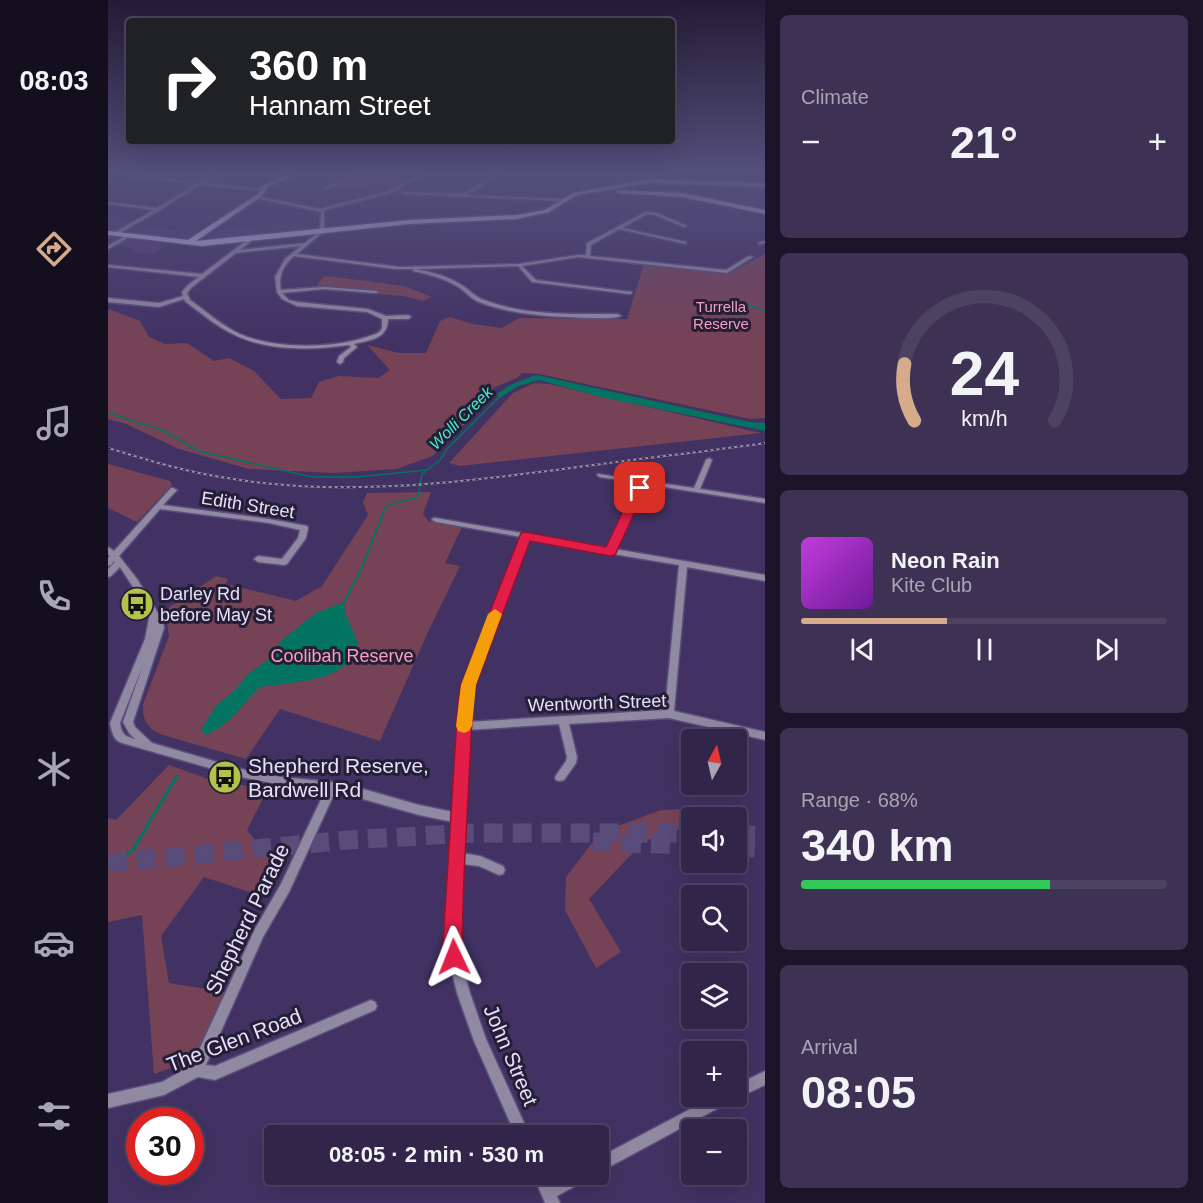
<!DOCTYPE html>
<html lang="en">
<head>
<meta charset="utf-8">
<style>
  :root { --surface:#31264a; --page:#3d3254; --text:#f1f3f6; --muted:#a8a5b5; --line:#4c4362; --accent:#d6ab8b }
  body { margin:0; font-family:Helvetica,sans-serif; background:var(--page); color:var(--text); height:100vh; display:flex; flex-direction:column; font-size:22px; white-space:nowrap }
  * { box-sizing:border-box; margin:0 }
  p { font-size:20px; color:var(--muted) }
  .icon { flex:none; width:33px; height:33px; fill:none; stroke:currentColor; stroke-width:2; stroke-linecap:round; stroke-linejoin:round }
  .map { position:relative; flex:1; overflow:hidden }
  .panel { display:flex; flex-direction:column; gap:15px; padding:15px; background:#1b1529; width:438px }
  .panel>* { flex:none }
  .top-card { position:absolute; left:18px; top:18px; width:549px; height:126px; border-radius:6px; box-shadow:0 6px 24px #0002,0 0 0 2px var(--line); background:#202124; color:#fff; overflow:hidden }
  .needle { width:39px; rotate:8deg }
  .tools { position:absolute; left:573px; top:729px; display:grid; gap:12px }
  .tools a { display:grid; place-items:center; width:66px; height:66px; border-radius:6px; background:var(--surface); box-shadow:0 6px 24px #0002,0 0 0 2px var(--line); font-size:30px }
  .speed { position:absolute; left:18px; top:1107px; display:flex; gap:12px; font-size:30px; font-weight:700; text-align:center }
  .speed>* { display:grid; place-content:center; width:78px; height:78px; border-radius:50%; background:var(--surface); box-shadow:0 6px 24px #0002,0 0 0 2px var(--line); line-height:1 }
  .speed .limit { border:9px solid #d22; background:#fff; color:#111 }
  .pin { position:absolute; display:grid; place-items:center; width:51px; height:51px; color:#fff; margin:-26px; border-radius:12px; box-shadow:0 3px 9px #0006 }
  .me { position:absolute; width:66px; margin:-33px; rotate:358deg; stroke-linejoin:round; filter:drop-shadow(0 0 4px #0008) }
  .turn { display:flex; align-items:center; gap:21px; height:126px; padding:0 24px; font-size:27px }
  .turn .icon { width:78px; height:78px; stroke-width:2.5 }
  .turn b { display:block; font-size:42px; line-height:51px }
  .big { font-size:45px; font-weight:700; line-height:1.1 }
  .panel .widget { flex:1; display:flex; flex-direction:column; justify-content:center; gap:9px; min-width:0; padding:0 21px; border-radius:9px; background:var(--page) }
  .panel .dial { align-items:center; gap:0 }
  .dial svg { height:156px; overflow:visible; fill:none; stroke:var(--line); stroke-width:7; stroke-linecap:round; text-anchor:middle }
  .dial text { fill:var(--text); stroke:none }
  .song { display:flex; align-items:center; gap:18px }
  .cover { width:72px; height:72px; border-radius:9px; background:linear-gradient(135deg,hsl(290 70% 55%),hsl(280 70% 35%)) }
  .played { height:6px; border-radius:3px; background:linear-gradient(90deg,var(--accent) 40%,var(--line) 40%) }
  .keys { display:flex; justify-content:space-around; direction:ltr }
  .heat { display:flex; justify-content:space-between; align-items:center; font-size:33px; direction:ltr }
  .charge { height:9px; border-radius:4px; background:linear-gradient(90deg,#34c759 68%,var(--line) 0) }
  .trip { position:absolute; left:156px; top:1125px; width:345px; height:60px; border-radius:6px; background:var(--surface); box-shadow:0 6px 24px #0002,0 0 0 2px var(--line); font-weight:700; line-height:60px; text-align:center }
  main { display:flex; flex:1; min-height:0 }
  .menu { display:flex; flex-direction:column; width:108px; justify-content:space-around; align-items:center; background:#140f1e; color:var(--muted) }
  .menu .icon { width:42px; height:42px }
  .menu .on { color:var(--accent) }
  .menu b { font-size:27px; color:var(--text) }
  .map>svg:first-child { display:block }
</style>
</head>
<body>
<main>
<nav class="menu">
<b>08:03</b>
<svg class="icon on" aria-label="directions" viewBox="0 0 24 24"><path d="M12 3l9 9-9 9-9-9zM9 14v-3h6M13 9l2 2-2 2"/></svg>
<svg class="icon" aria-label="music" viewBox="0 0 24 24"><path d="M9 18V5l10-2v13"/><circle cx="6" cy="18" r="3"/><circle cx="16" cy="16" r="3"/></svg>
<svg class="icon" aria-label="phone" viewBox="0 0 24 24"><path d="M5 4h4l2 5-3 2q2 4 5 5l2-3 5 2v4C11 20 4 13 5 4z"/></svg>
<svg class="icon" aria-label="climate" viewBox="0 0 24 24"><path d="M12 3v18M4 7l16 10M4 17L20 7"/></svg>
<svg class="icon" aria-label="car" viewBox="0 0 24 24"><path d="M5 17H2v-5l4-1 3-4h7l3 4 3 1v5h-3M9 17h6M6 11h13"/><circle cx="7" cy="17" r="2"/><circle cx="17" cy="17" r="2"/></svg>
<svg class="icon" aria-label="filters" viewBox="0 0 24 24"><path d="M4 7h16M4 17h16"/><circle cx="9" cy="7" r="2"/><circle cx="15" cy="17" r="2"/></svg>
</nav>
<div class="map">
<svg width="657" height="1203" viewBox="0 0 657 1203">
  <rect width="100%" height="100%" fill="#413263"/>
  <g fill="#4b3971">
    <path d="M621 194 657 198V210L620 203Z"/>
    <path d="M0 217 24 221 21 224 90 233 79 240 45 236 38 241 60 244 43 255 20 252 24 248 0 245Z"/>
    <path d="M193 220 200 230 93 240 106 231Z"/>
  </g>
  <g fill="#764256">
    <path d="M258 172H306L313 173 296 183 269 180 254 188 229 185Z"/>
    <path d="M657 254V418L642 419 431 374 414 373 409 378 385 388 380 400 325 456 288 469 226 473 141 469 71 449 18 424 0 419V309L32 321 41 337 57 344 79 343 106 361 121 358 146 371 173 399 203 398 211 382 231 376 270 378 282 370 259 345 291 353H318L332 321 342 317 365 324 394 328 411 318 519 319 536 264 620 274Z"/>
    <path d="M220 276 296 286 324 297 315 301 295 296 210 289 209 285 215 277Z"/>
    <path d="M426 383 441 384 653 433 352 466 341 463 405 393Z"/>
    <path d="M0 464 62 481 64 485 29 522 0 508Z"/>
    <path d="M323 492 315 514 321 522H333L354 527 337 563 352 566 320 632 272 741 172 709 138 759 55 735C40 729 34 721 35 704L61 636 57 610 108 576 120 579 118 584 188 601 214 586 260 515 255 502 259 493Z"/>
    <path d="M61 765 106 781 160 789 139 830 170 868 156 897 96 877 53 936 61 983 117 992 86 1060 46 1074 34 915 0 922V818L8 820Z"/>
    <path d="M579 809 593 817 584 818 583 826 536 841 481 899 513 952 488 968 457 910 458 877 484 843 510 826 553 810Z"/>
  </g>
  <g fill="#037462">
    <path d="M428 375 641 422 657 423V431L493 397 431 380 410 386 390 399 389 394 402 385Z"/>
    <path d="M236 602 237 613 250 643C248 648 246 655 242 660 226 682 176 683 152 687 130 708 127 721 98 735L93 730 108 706 129 688 140 674 161 659 174 640 208 613Z"/>
  </g>
  <g fill="none" stroke-linecap="round" stroke-linejoin="round">
    <g stroke="#037462" stroke-width="1.5">
      <path d="M636 303 657 311"/>
      <path d="M0 413 56 431 91 451 204 477H249L319 470 332 460 340 448 390 398"/>
      <path d="M274 515 278 506 310 497 314 474 317 472"/>
    </g>
    <path stroke="#037462" stroke-width="2" d="M235 605 254 567 275 514"/>
    <path stroke="#037462" stroke-width="3" d="M0 865 24 851 69 776"/>
    <g stroke="#5a4c7a" stroke-width="19" stroke-dasharray="19 10" stroke-linecap="butt">
      <path d="M628 834 657 836"/>
      <path d="M485 842 584 845"/>
      <path d="M628 847 657 849"/>
      <path d="M0 863 240 840 363 833H584"/>
    </g>
    <g stroke="#5b4e7c" stroke-width="3">
      <g id="street">
        <path d="M0 172 88 182 91 185 52 210 8 235H6V233L46 210 0 204V202L49 208 88 184 0 174Z"/>
        <path d="M108 172H113L95 183 92 182Z"/>
        <path d="M254 172H259L218 189 215 188Z"/>
        <path d="M316 172H321L283 193 216 210V231L189 254 291 267 411 264 470 255H478L479 243 538 212 549 213 579 226 576 227 547 215 539 214 514 228 578 242V244L511 229 483 245 482 256 618 270 641 256 645 257 619 273 470 257 414 266 428 280 524 292V293L522 294 424 282 410 266 308 269C324 272 339 276 352 284 361 289 367 297 376 300 418 316 465 314 510 314L513 316C505 319 494 318 485 318 448 317 407 316 371 302 363 299 357 291 349 286 335 278 320 274 305 271V269H288L186 256C175 265 170 277 173 290L216 287 268 291 270 292 268 293 216 289 174 293 181 300 189 302 260 309 278 316 300 315 303 317 300 319H280C280 339 262 340 246 344L249 347 236 358 235 362 232 364 229 362 231 356 243 347 241 345C204 350 159 352 125 334 108 326 93 313 78 302L76 299 51 307 0 302V298L51 303 75 296 74 292 80 285 91 277 0 267V265L94 274 143 237 147 238 132 250 197 243 212 231 213 212 149 198 148 196 212 209 281 191ZM193 246 177 259 167 277 169 292 174 299 189 306 259 312 274 319C274 319 274 327 274 328 272 334 264 335 259 337 223 349 166 349 132 334 114 326 98 311 82 300L79 293 84 287 128 253Z"/>
        <path d="M392 172H397L359 195 456 199 458 200 456 201 295 194 293 193 295 192 354 194Z"/>
        <path d="M649 172H657V174L650 173Z"/>
        <path d="M96 183 153 189 155 190 153 191 95 185Z"/>
        <path d="M19 235 23 236 0 249V246Z"/>
        <path d="M657 241V243L652 244 650 243Z"/>
        <path d="M601 458 604 460 592 489 657 499V503L537 484 507 549 657 575V581L579 567 566 711 657 732V740L561 718 461 724 469 757 468 763 456 780 452 781 448 780 447 777 458 761 459 757 451 724 359 730 354 853 372 856 395 866 397 870 395 874 391 875 371 866 354 864 351 943 355 968 362 993 378 1039 422 1136H408L366 1041 349 993 343 968 339 943 345 822 311 815 234 793 227 792 181 892 155 937 98 1065 107 1066 263 1000 267 1002 269 1006 267 1010 107 1080 90 1077 56 1095 0 1108V1094L54 1082 84 1065 147 929 173 884 217 791 173 785 133 777 14 743C5 740 4 732 2 723L37 639 42 613 12 567 3 576 0 577V569L7 562 6 561 3 565 0 566V558L2 556 0 555V547L6 551 63 488H65L69 490 55 505 161 519 199 526 200 528 198 538 179 564 176 565 150 562 146 559 150 556 174 559 190 538 192 530 161 523 52 509 11 556 29 579 55 621 56 628 25 722 27 727 44 743 133 769 173 777 234 783 311 805 345 812 349 731 355 685 413 537 328 522 324 520 325 518H328L500 548 531 483 492 477 489 475 490 474 586 488 598 460ZM420 539 499 553 502 555 505 554 571 565 557 710 360 722 365 685ZM35 665 15 722 21 733 27 739C16 736 14 734 12 723Z"/>
        <path d="M657 1071V1085L627 1099 490 1173V1158L607 1096H628V1085Z"/>
        <path d="M425 1174H440L444 1183 460 1174H482L480 1179 449 1196 452 1203H437Z"/>
      </g>
    </g>
    <g stroke="#5b4e7c" stroke-width="3">
      <g id="secondary">
        <path d="M186 172H194L160 187 154 196 88 241 301 220 409 215 437 210 465 193 541 179 657 183V187L541 183 469 195 441 212 409 219 301 224 94 246 0 235V231L80 240 150 194 153 189 152 187Z"/>
        <path d="M508 190 574 193 657 210V214L574 197 510 193Z"/>
      </g>
    </g>
    <use href="#street" fill="#8f89a2" fill-rule="evenodd"/>
    <use href="#secondary" fill="#bdb3db" fill-rule="evenodd"/>
    <g stroke="#998fb6" stroke-width="2">
      <path id="rail" d="M0 448C39 460 78 472 119 478 232 497 350 483 463 468 528 459 592 452 657 443"/>
    </g>
    <use href="#rail" stroke="#251f35" stroke-width="1.5" stroke-dasharray="3" stroke-linecap="butt"/>
  </g>
  <linearGradient id="sky" x2="0" y2="1"><stop stop-color="#241c36"/><stop offset="0.51" stop-color="#544f7c"/><stop offset="1" stop-color="#544f7c" stop-opacity="0"/></linearGradient>
  <rect width="657" height="340" fill="url(#sky)"/>
  <path fill="#e11d48" stroke="#92132f" stroke-width="1.5" d="M532 484 538 488 507 555 502 556 422 541 368 685 365 700 356 876 354 943 356 957 353 964 346 967 339 964 335 943 350 700 353 685 413 533 417 532 498 547 526 488Z"/>
  <path fill="#f59e0b" d="M387 609 394 614 368 685 364 726 361 731 356 733 350 731 348 726 353 685 380 614Z"/>
  <defs>
    <g id="bus-disc" transform="scale(1.725)"><circle r="9.5" fill="#b3c24b" stroke="#251f35"/><path d="M-5-6H5V4H4V6H2V4H-2V6H-4V4H-5ZM-3.5-4V0h7V-4ZM-3.5 1.2v1.5H-2V1.2ZM2 1.2v1.5H3.5V1.2Z" fill="#111"/></g>
  </defs>
  <g fill-rule="evenodd">
    <use href="#bus-disc" x="29" y="604"/>
    <use href="#bus-disc" x="117" y="777"/>
  </g>
  <g text-anchor="middle" dominant-baseline="central" stroke-width="6" stroke-linejoin="round" paint-order="stroke">
    <g font-size="15" fill="#fa9ec0" stroke="#251f35">
      <text x="613" y="306">Turrella<tspan x="613" dy="17">Reserve</tspan></text>
    </g>
    <g font-size="16" font-style="italic" fill="#42f0ce" stroke="#251f35">
      <text transform="translate(353 418) rotate(-45)">Wolli Creek</text>
    </g>
    <g font-size="18" fill="#e6dffe" stroke="#251f35">
      <text transform="translate(140 505) rotate(9)">Edith Street</text>
      <text transform="translate(489 703) rotate(-2)">Wentworth Street</text>
    </g>
    <g font-size="18" fill="#e6dffe" stroke="#251f35" text-anchor="start">
      <text x="52" y="594">Darley Rd<tspan x="52" dy="21">before May St</tspan></text>
    </g>
    <g font-size="18" fill="#fa9ec0" stroke="#251f35">
      <text x="234" y="656">Coolibah Reserve</text>
    </g>
    <g font-size="21" fill="#e6dffe" stroke="#251f35" text-anchor="start">
      <text x="140" y="765">Shepherd Reserve,<tspan x="140" dy="24">Bardwell Rd</tspan></text>
    </g>
    <g font-size="21" fill="#e6dffe" stroke="#251f35">
      <text transform="translate(139 919) rotate(-64)">Shepherd Parade</text>
      <text transform="translate(126 1040) rotate(-21)">The Glen Road</text>
      <text transform="translate(403 1055) rotate(67)">John Street</text>
    </g>
  </g>
</svg>
<div class="tools">
<a><svg class="needle" viewBox="-14 -14 28 28"><path d="M0-13l5 13h-10z" fill="#e53935"/><path d="M0 13l5-13h-10z" fill="#a8a5b5"/></svg></a>
<a><svg class="icon" aria-label="sound" viewBox="0 0 24 24"><path d="M4 9h4l5-4v14l-5-4H4zM17 9q2 3 0 6"/></svg></a>
<a><svg class="icon" aria-label="search" viewBox="0 0 24 24"><circle cx="10" cy="10" r="6"/><path d="M15 15l6 6"/></svg></a>
<a><svg class="icon" aria-label="layers" viewBox="0 0 24 24"><path d="M12 4l9 5-9 5-9-5zM3 14l9 5 9-5"/></svg></a>
<a>+</a>
<a>−</a>
</div>
<div class="speed"><div class="limit">30</div></div>
<div class="pin" style="left:532px;top:488px;background:#d93025"><svg class="icon" aria-label="arrive" viewBox="0 0 24 24"><path d="M6 21V4h12l-3 4 3 4H6"/></svg></div>
<svg class="me" style="left:346px;top:957px" viewBox="-20 -20 40 40"><path d="M0-17L14 15 0 8-14 15z" fill="#e11d48" stroke="#fff" stroke-width="4"/></svg>
<div class="trip">08:05 · 2 min · 530 m</div>
<div class="top-card">
<div class="turn"><svg class="icon" aria-label="right" viewBox="0 0 24 24"><path d="M7 20v-9h11M14 6l5 5-5 5"/></svg><div><b>360 m</b>Hannam Street</div></div>
</div>
</div>
<section class="panel">
<div class="widget"><p>Climate</p>
<div class="heat"><a>−</a><b class="big">21°</b><a>+</a></div>
</div>
<div class="widget dial"><svg viewBox="0 0 100 80">
<path d="M14 69A42 42 0 1 1 86 69"/>
<path d="M14 69A42 42 0 0 1 9 40" stroke="#d6ab8b"/>
<text x="50" y="56" font-size="32" font-weight="700">24</text>
<text x="50" y="72" font-size="11">km/h</text>
</svg></div>
<div class="widget">
<div class="song"><i class="cover"></i><div><b>Neon Rain</b><p>Kite Club</p></div></div>
<div class="played"></div>
<div class="keys"><svg class="icon" aria-label="previous" viewBox="0 0 24 24"><path d="M18 5L8 12l10 7zM5 5v14"/></svg><svg class="icon" aria-label="pause" viewBox="0 0 24 24"><path d="M8 5v14M16 5v14"/></svg><svg class="icon" aria-label="next" viewBox="0 0 24 24"><path d="M6 5l10 7-10 7zM19 5v14"/></svg></div>
</div>
<div class="widget"><p>Range · 68%</p><b class="big">340 km</b><div class="charge"></div></div>
<div class="widget"><p>Arrival</p><b class="big">08:05</b></div>
</section>
</main>
</body>
</html>
